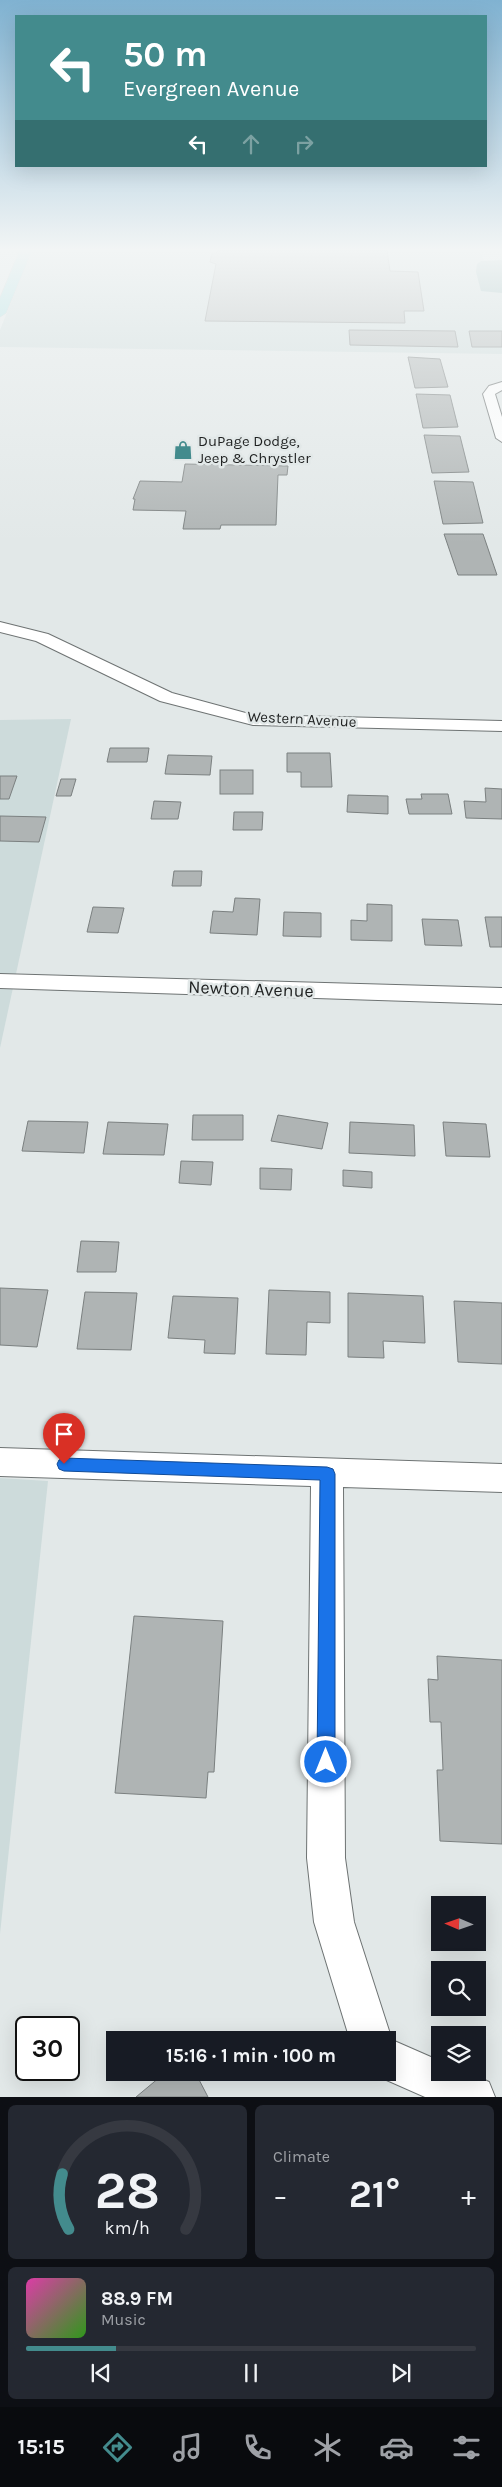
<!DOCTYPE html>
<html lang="en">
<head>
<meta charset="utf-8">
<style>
  :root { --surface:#171b24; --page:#242831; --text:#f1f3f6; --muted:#9ea1a6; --line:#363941; --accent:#438b8d }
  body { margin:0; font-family:Karla,sans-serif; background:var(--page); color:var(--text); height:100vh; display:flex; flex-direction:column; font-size:19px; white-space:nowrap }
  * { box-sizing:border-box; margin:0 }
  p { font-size:16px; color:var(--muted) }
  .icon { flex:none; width:28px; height:28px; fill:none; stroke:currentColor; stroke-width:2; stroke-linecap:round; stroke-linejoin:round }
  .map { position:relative; height:2097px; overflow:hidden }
  .sheet { display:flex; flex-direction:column; gap:8px; padding:8px; background:#0d0f14; flex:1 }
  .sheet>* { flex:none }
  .banner { position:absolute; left:15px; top:15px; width:472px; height:152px; border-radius:0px; box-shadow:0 5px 20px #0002; background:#438b8d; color:#fff; overflow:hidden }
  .needle { width:32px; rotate:272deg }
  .tools { position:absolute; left:431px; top:1896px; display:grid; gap:10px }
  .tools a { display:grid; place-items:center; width:55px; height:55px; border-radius:0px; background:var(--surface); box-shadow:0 5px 20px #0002; font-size:25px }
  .speed { position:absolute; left:15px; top:2016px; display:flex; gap:10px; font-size:25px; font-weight:700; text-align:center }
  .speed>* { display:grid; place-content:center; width:65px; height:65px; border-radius:50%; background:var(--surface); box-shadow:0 5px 20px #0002; line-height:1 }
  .speed .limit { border:2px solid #111; border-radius:8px; background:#fff; color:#111 }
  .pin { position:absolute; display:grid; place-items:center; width:42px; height:42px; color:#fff; margin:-51px -21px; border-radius:50% 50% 50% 0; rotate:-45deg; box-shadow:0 0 5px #0007 }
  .pin .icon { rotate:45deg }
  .me { position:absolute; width:55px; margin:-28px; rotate:0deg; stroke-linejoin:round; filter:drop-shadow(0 0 4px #0008) }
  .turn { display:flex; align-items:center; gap:18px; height:105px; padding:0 25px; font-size:22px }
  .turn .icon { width:65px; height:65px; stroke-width:2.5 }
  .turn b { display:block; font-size:35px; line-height:42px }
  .lanes { display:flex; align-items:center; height:48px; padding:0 25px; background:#0003; justify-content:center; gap:25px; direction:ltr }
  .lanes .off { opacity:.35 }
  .big { font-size:38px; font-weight:700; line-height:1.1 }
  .sheet .tile { flex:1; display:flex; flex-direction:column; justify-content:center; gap:8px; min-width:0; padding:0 18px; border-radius:8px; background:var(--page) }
  .sheet .dial { align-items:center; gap:0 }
  .dial svg { height:130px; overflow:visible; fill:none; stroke:var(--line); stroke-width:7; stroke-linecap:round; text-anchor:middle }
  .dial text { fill:var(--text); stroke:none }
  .song { display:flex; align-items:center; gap:15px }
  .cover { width:60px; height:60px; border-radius:8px; background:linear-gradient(135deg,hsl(320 70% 55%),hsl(110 70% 35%)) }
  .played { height:5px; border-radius:2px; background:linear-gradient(90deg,var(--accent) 20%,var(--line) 20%) }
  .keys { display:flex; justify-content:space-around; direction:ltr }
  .heat { display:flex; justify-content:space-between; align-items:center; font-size:28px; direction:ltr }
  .sheet .tiles { flex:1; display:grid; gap:8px; grid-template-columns:1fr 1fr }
  .tile:last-child { grid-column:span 2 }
  .trip { position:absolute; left:106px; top:2031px; width:290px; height:50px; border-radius:0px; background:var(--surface); box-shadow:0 5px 20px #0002; font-weight:700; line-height:50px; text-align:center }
  .tab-bar { display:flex; height:80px; justify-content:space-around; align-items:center; background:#090b0e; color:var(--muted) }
  .tab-bar .icon { width:35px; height:35px }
  .tab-bar .active { color:var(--accent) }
  .tab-bar b { font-size:22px; color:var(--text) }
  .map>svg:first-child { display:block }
</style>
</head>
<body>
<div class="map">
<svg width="502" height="2097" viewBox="0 0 502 2097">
  <rect width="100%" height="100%" fill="#e2e8e8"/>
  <g fill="#cddbdb">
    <path d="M32 250H480L493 286H502V354L0 347V330Z"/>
    <path d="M71 719 0 1048V720Z"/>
    <path d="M0 1478 48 1481 0 1934Z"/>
  </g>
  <path fill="#85aeaf" d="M502 260V293L481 291 476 272 477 264 481 261Z"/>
  <g fill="#afb4b4" stroke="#7b8080">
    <path d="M219 250H387L390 271 418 272 424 311H404L405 323 205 321 216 264 210 262 212 253H216Z"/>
    <path d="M349 330 455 331 458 347 350 345Z"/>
    <path d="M469 331H502V347H472Z"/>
    <path d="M408 357 440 359 448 387 415 388Z"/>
    <path d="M416 394 450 395 458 427 423 428Z"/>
    <path d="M424 435 460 436 469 472 432 473Z"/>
    <path d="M185 464 288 466 287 475H278L276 525H221L220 529H183L186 511 133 510 135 499H133L140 481 182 482Z"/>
    <path d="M434 481 473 482 483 523 443 524Z"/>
    <path d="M444 534H483L497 575H458Z"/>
    <path d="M110 748H149L147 762H107Z"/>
    <path d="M287 753H330L332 787H301V772H287Z"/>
    <path d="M168 755 212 756 210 775 165 774Z"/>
    <rect x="220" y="770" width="33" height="24"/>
    <path d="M0 776H17L9 799H0Z"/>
    <path d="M61 779H76L71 796H56Z"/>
    <path d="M485 788 502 789V819L466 818 464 801 486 802Z"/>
    <path d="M421 794H448L452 814H409L406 799H422Z"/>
    <path d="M348 795 388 796V814L347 812Z"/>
    <path d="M154 801 181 802 178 819H151Z"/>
    <path d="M234 812H263L262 830H233Z"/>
    <path d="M0 816 46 817 39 842 0 841Z"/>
    <path d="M174 871H202L201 886H172Z"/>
    <path d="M235 898 260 899 257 935 210 933 213 911 233 912Z"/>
    <path d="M367 904 392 905V941L351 940V920L367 921Z"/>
    <path d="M93 907 124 908 118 933 87 932Z"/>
    <path d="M284 912 321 913V937L283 936Z"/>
    <path d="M485 917H502V947H490Z"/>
    <path d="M422 919 458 920 462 946 425 945Z"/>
    <path d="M193 1115H243V1140H192Z"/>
    <path d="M278 1115 328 1123 322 1149 271 1141Z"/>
    <path d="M28 1121 88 1122 84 1153 22 1151Z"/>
    <path d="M108 1122 168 1124 164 1155 103 1154Z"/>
    <path d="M350 1122 414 1125 415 1156 349 1153Z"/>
    <path d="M443 1122 486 1124 490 1157 446 1156Z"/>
    <path d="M181 1161 213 1162 211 1185 179 1183Z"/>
    <path d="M260 1168 292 1169 291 1190 260 1189Z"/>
    <path d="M343 1170 372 1172V1188L343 1186Z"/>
    <path d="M81 1241 119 1242 116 1272H77Z"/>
    <path d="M0 1288 48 1290 37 1347 0 1345Z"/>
    <path d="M269 1290 330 1292V1323L307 1322 306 1355 266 1354Z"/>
    <path d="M85 1292 137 1293 131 1350 77 1349Z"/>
    <path d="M348 1293 423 1296 425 1343 383 1341 384 1358 348 1357Z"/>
    <path d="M173 1296 238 1298 235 1354 204 1353 205 1340 168 1338Z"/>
    <path d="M454 1301 502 1303V1364L458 1362Z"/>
    <path d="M134 1616 223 1621 214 1772H208L206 1798 115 1793Z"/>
    <path d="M437 1656 502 1660V1844L440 1841 437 1770H443L441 1722H430L428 1679 438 1680Z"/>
    <path d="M166 2072H195L208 2097H136Z"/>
  </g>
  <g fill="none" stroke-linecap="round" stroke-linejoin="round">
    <g stroke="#6e7373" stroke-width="2">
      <g id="street">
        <path d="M502 382V390L495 394 502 417V442L496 438 483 394 489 386Z"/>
        <path d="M0 622 48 634 172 693 253 715 502 721V731L253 725 160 701 36 641 0 632Z"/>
        <path d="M0 974 502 988V1004L0 988Z"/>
        <path d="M0 1448 502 1464V1492L343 1487 345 1858 354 1922 392 2040 440 2061V2072H467L489 2082 495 2097H425L373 2074 388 2072V2040H350L314 1922 307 1858 311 1486 0 1476Z"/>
      </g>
    </g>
    <g stroke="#c5c5c5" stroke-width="1">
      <path id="primary" d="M20 250H32L6 313 0 317V298Z"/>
    </g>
    <use href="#street" fill="#fff" fill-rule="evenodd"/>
    <use href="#primary" fill="#9adee0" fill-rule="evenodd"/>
  </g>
  <linearGradient id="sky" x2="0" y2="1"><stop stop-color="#80b2d1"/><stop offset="0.46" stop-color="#f2f5f5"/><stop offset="1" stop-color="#f2f5f5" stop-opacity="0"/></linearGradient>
  <rect width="502" height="543" fill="url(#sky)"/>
  <path fill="#1a73e8" stroke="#114b97" d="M64 1458 327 1467 333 1469 335 1474V1762L332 1768 326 1770 320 1768 317 1762 320 1480 64 1471 59 1469 57 1464 59 1460Z"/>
  <defs>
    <g id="shop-bare" transform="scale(1.5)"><path d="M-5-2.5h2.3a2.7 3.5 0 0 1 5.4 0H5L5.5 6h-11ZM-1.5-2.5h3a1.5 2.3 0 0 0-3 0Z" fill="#438b8d" stroke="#e2e8e8" stroke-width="2.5" paint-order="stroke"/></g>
  </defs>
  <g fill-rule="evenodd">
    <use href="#shop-bare" x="183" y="450"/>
  </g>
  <g text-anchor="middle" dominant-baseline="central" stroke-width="5" stroke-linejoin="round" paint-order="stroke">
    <g font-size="15" fill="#1f2121" stroke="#e2e8e8" text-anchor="start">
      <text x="198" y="441">DuPage Dodge,<tspan x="198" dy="17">Jeep &amp; Chrystler</tspan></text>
    </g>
    <g font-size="15" fill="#1f2121" stroke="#e2e8e8">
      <text transform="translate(302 719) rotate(3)">Western Avenue</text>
    </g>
    <g font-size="18" fill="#1f2121" stroke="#e2e8e8">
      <text transform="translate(251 989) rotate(2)">Newton Avenue</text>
    </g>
  </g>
</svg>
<div class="tools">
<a><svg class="needle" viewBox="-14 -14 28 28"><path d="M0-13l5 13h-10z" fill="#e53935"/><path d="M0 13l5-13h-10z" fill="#9ea1a6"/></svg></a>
<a><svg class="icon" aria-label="search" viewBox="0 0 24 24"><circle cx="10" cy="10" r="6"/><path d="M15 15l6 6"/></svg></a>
<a><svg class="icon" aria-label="layers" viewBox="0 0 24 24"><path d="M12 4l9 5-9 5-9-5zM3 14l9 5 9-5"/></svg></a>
</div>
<div class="speed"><div class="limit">30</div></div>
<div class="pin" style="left:64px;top:1464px;background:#d93025"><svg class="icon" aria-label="arrive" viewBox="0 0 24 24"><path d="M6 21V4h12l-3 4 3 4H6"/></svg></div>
<svg class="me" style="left:326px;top:1762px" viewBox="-20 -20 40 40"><circle r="17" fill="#1a73e8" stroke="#fff" stroke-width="3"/><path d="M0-11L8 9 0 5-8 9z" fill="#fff"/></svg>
<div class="trip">15:16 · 1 min · 100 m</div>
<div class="banner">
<div class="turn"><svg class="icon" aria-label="left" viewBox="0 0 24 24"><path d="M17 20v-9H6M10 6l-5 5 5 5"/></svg><div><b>50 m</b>Evergreen Avenue</div></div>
<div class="lanes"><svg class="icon" aria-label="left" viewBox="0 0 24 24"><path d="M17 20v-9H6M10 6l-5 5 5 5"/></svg><svg class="icon off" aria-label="ahead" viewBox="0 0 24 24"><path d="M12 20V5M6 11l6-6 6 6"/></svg><svg class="icon off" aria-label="right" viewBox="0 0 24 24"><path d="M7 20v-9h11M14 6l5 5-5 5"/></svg></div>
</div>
</div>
<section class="sheet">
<div class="tiles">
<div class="tile dial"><svg viewBox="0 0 100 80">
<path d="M14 69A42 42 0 1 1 86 69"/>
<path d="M14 69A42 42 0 0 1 10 35" stroke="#438b8d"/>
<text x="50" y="56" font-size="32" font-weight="700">28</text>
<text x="50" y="72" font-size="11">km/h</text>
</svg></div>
<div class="tile"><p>Climate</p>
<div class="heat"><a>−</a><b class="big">21°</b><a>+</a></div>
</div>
<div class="tile">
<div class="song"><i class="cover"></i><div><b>88.9 FM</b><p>Music</p></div></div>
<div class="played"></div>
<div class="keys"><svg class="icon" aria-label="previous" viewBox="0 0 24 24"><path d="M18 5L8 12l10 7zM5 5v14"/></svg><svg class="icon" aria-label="pause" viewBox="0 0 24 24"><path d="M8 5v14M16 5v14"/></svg><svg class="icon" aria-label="next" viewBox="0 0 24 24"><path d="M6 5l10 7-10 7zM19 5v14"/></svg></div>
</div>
</div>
</section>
<nav class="tab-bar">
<b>15:15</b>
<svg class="icon active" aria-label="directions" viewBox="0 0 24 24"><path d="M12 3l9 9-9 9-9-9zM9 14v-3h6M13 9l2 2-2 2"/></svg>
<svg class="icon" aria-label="music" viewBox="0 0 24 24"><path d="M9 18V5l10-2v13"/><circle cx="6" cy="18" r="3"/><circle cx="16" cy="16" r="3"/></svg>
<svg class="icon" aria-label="phone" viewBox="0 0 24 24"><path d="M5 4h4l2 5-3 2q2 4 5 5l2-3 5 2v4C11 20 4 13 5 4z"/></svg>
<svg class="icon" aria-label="climate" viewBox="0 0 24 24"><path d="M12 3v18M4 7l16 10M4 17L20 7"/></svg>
<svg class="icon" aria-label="car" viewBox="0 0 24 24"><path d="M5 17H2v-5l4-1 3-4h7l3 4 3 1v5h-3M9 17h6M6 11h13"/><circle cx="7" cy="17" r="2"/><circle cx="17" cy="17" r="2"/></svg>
<svg class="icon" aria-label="filters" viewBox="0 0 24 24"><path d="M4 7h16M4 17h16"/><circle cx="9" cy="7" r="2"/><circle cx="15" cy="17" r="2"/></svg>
</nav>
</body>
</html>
